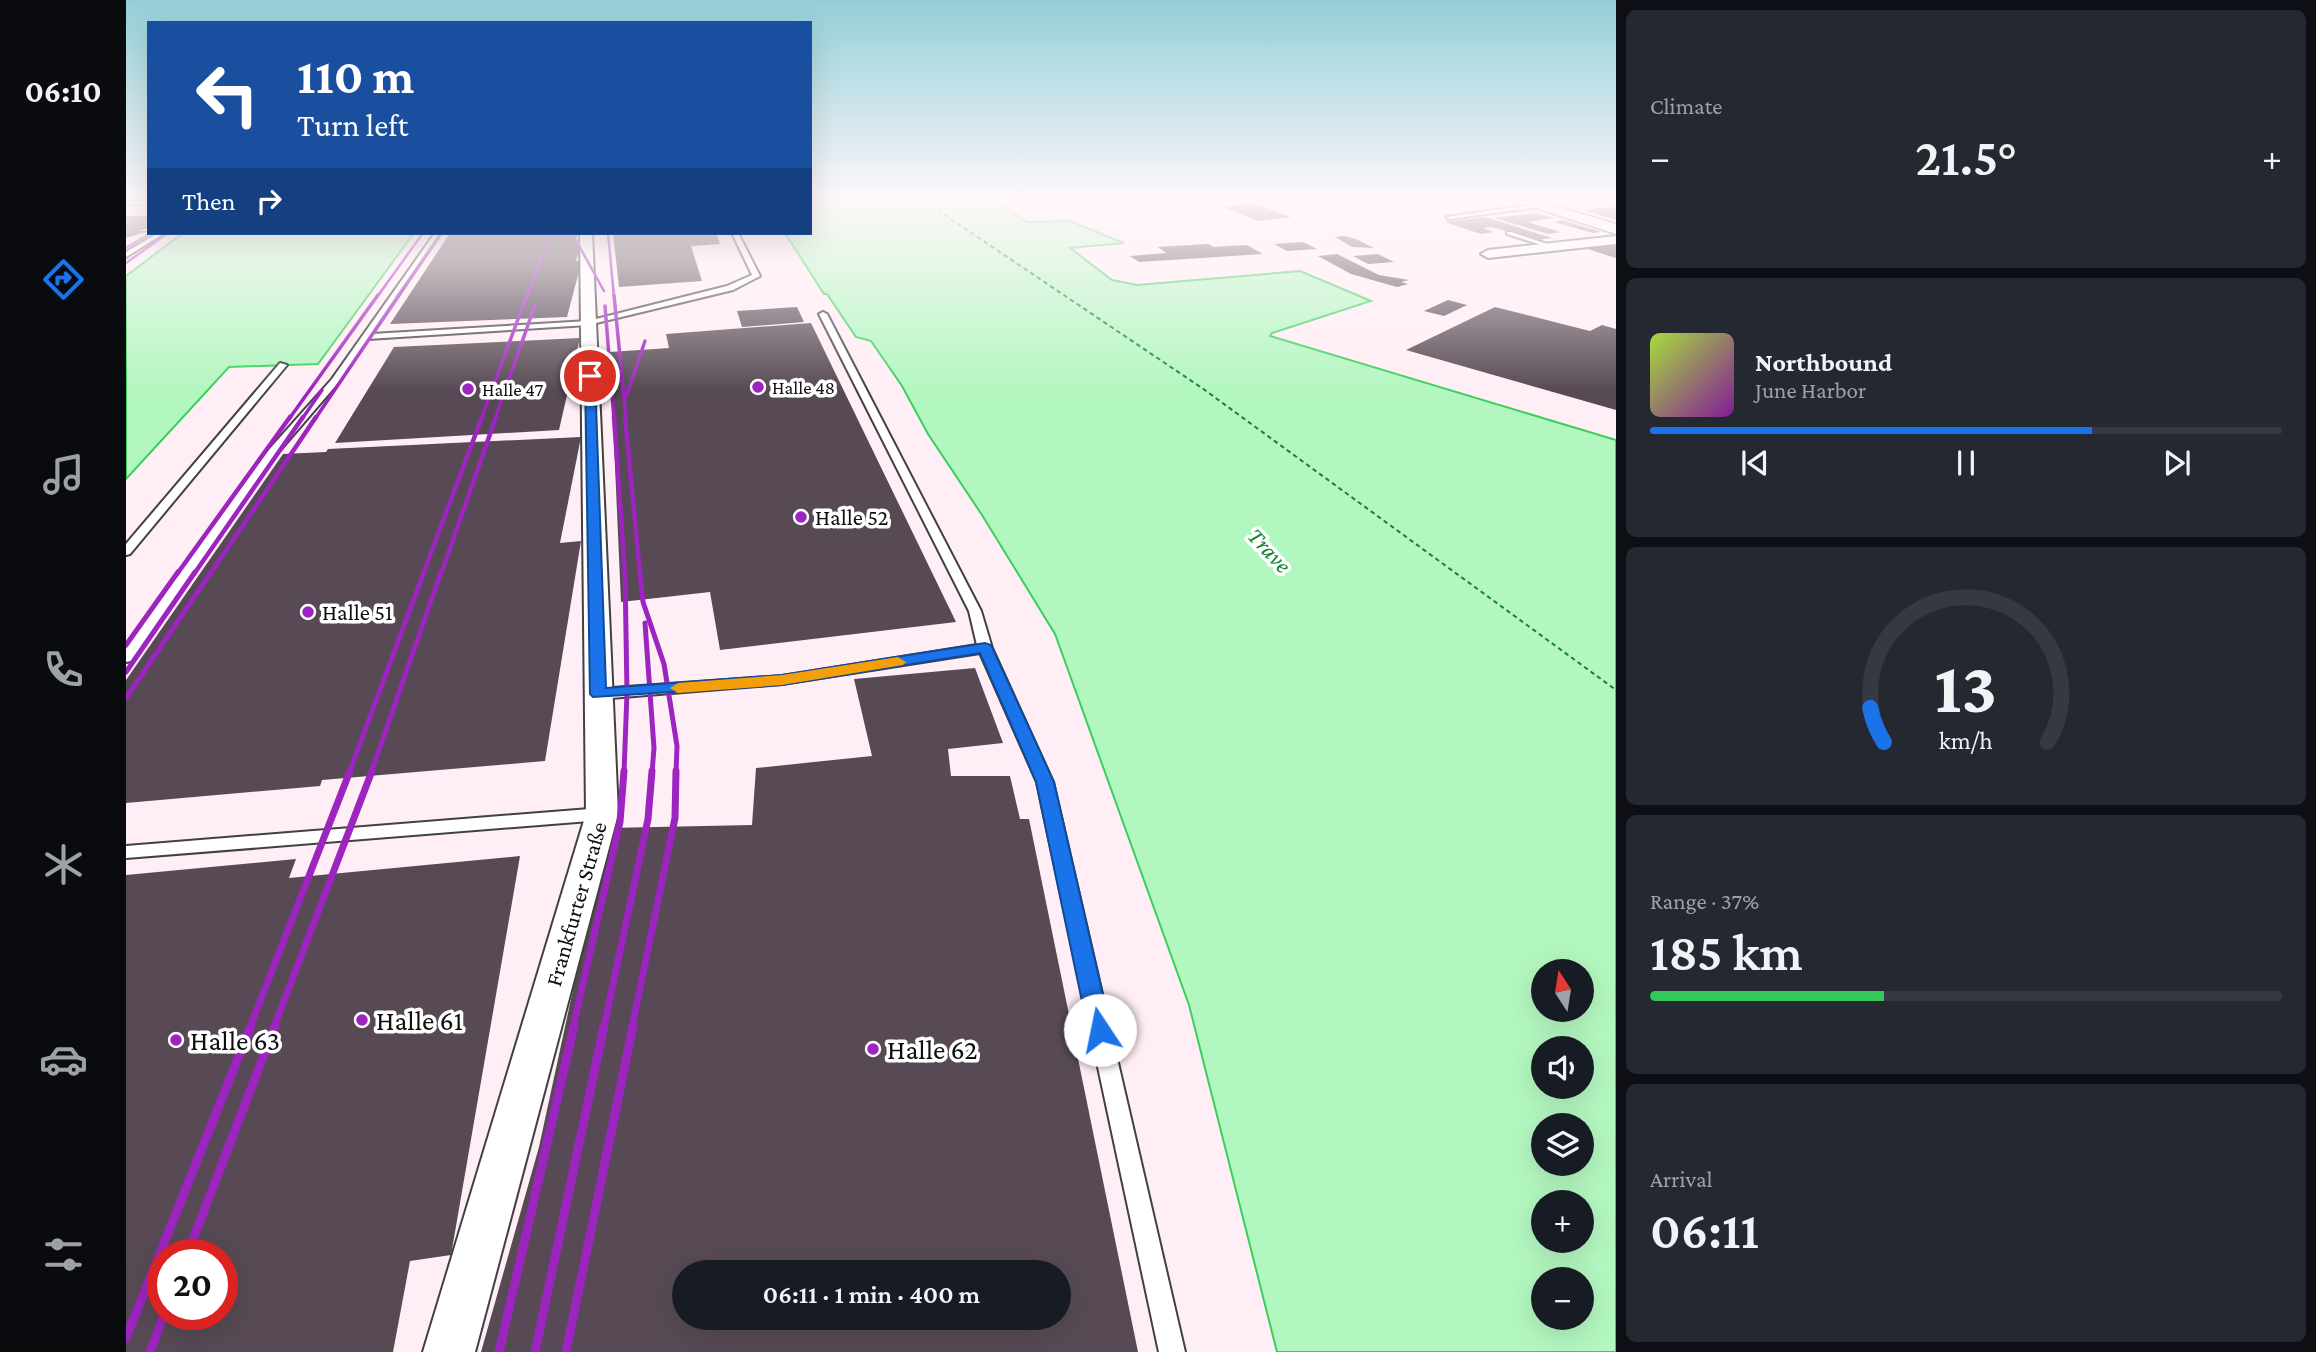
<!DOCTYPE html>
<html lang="en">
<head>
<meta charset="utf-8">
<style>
  :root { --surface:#171b24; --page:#242831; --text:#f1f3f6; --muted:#9ea1a6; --line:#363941; --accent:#1a73e8 }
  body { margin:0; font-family:"Crimson Pro",serif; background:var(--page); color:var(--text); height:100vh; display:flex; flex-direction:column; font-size:26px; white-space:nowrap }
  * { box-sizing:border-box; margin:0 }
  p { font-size:23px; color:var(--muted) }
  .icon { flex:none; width:38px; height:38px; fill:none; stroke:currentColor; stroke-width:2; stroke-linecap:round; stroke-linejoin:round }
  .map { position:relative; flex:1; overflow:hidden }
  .panel { display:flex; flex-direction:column; gap:10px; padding:10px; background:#0d0f14; width:700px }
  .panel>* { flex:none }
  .guide { position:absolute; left:21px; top:21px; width:665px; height:214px; border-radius:0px; box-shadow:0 7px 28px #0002; background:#1a4fa0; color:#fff; overflow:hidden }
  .needle { width:46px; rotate:348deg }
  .buttons { position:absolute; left:1405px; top:959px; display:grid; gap:14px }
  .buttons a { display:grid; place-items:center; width:63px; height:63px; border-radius:50%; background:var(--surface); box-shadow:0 7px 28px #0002; font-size:35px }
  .speed { position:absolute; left:21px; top:1239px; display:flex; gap:14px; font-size:35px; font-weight:700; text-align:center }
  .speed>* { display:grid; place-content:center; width:91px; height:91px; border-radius:50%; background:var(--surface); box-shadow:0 7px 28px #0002; line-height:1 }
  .speed .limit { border:10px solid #d22; background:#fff; color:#111 }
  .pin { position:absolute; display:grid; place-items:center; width:60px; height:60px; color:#fff; margin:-30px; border:4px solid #fff; border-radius:50%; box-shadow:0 2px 7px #0007 }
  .me { position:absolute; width:77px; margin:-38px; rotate:349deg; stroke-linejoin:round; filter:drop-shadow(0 0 5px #0008) }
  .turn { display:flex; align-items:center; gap:24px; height:147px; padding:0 35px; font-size:32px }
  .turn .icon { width:91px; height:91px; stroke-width:2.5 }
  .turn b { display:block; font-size:49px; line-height:60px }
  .then { display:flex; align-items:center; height:66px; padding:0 35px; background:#0003; gap:14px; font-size:26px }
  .big { font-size:52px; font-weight:600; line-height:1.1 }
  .panel .card { flex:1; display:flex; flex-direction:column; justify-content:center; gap:10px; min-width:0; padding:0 24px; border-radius:10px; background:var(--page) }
  .panel .dial { align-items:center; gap:0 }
  .dial svg { height:182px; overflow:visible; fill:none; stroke:var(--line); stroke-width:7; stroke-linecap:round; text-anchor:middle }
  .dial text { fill:var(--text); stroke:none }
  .song { display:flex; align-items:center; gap:21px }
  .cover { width:84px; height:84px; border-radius:10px; background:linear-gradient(135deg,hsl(80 70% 55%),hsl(290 70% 35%)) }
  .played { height:7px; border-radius:4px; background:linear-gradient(90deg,var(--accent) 70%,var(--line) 70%) }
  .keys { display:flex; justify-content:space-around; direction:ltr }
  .heat { display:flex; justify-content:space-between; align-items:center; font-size:38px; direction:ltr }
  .charge { height:10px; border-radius:5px; background:linear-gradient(90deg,#34c759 37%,var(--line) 0) }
  .trip { position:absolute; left:546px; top:1260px; width:399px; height:70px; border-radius:35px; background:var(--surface); box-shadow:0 7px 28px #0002; font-weight:600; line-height:70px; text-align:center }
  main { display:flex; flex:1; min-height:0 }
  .tab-bar { display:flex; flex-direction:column; width:126px; justify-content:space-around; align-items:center; background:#090b0e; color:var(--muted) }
  .tab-bar .icon { width:49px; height:49px }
  .tab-bar .current { color:var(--accent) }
  .tab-bar b { font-size:32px; color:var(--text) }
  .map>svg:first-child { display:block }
</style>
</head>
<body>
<main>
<nav class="tab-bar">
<b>06:10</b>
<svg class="icon current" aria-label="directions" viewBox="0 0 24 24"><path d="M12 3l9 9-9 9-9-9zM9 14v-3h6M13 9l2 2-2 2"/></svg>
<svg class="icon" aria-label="music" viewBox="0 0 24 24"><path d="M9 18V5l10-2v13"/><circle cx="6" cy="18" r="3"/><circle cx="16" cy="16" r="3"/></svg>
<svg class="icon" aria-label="phone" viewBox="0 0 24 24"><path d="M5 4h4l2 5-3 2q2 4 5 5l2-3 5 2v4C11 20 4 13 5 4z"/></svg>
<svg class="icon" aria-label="climate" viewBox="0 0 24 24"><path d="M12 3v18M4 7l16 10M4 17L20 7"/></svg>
<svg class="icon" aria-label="car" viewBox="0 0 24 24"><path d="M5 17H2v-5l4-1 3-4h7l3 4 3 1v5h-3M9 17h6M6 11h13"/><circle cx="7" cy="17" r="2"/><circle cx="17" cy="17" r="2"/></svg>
<svg class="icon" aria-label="filters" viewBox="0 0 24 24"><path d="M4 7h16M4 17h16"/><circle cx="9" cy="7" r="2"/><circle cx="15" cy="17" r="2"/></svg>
</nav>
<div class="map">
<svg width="1490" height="1352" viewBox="0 0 1490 1352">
  <rect width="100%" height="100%" fill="#ffeef5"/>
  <g fill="#b3f7c0" stroke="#39cf5a" stroke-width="2" fill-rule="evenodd">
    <path d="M684 201H869L901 222 944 221 998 243 944 248 986 280 1011 285 1174 271 1245 301 1146 333 1144 336 1490 440V1352H1151L1063 1005 929 634 856 515 802 434 776 386 745 341 730 337 701 294H698L659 233H684ZM1418 971H1456V1010H1418ZM1418 1048H1456V1087H1418ZM1418 1125H1456V1164H1418ZM1418 1202H1456V1241H1418ZM1418 1279H1456V1318H1418Z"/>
    <path d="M57 233H288L192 364 103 367 0 479V276Z"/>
  </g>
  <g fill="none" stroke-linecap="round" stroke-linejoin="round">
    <path stroke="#148431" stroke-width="2" stroke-dasharray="4.5 3.5" stroke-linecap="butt" d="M798 201 1076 388 1490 690"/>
  </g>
  <g fill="#574a54" fill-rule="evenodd">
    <path d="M1127 203 1165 217 1132 221 1097 207Z"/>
    <path d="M1490 207V220L1457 210 1474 208Z"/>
    <path d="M1409 213 1428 218 1401 222 1435 232 1422 234 1369 218Z"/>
    <path d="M0 216H23V227L14 231H23L0 238Z"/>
    <path d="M1359 217 1426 238 1411 240 1366 227 1357 228 1368 232 1355 234 1319 222Z"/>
    <path d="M1436 220 1475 232 1467 233 1428 222Z"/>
    <path d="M324 233H452L449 242 456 241 450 261 456 260 441 317 264 324Z"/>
    <path d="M487 233H590L594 244 565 246 576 281 493 287Z"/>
    <path d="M1218 236 1230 239 1248 248 1226 247 1209 237Z"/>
    <path d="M1490 240V258L1452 246Z"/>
    <path d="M1177 242 1191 249 1161 251 1148 244Z"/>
    <path d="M1082 244 1088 247 1121 245 1137 254 1013 262 1004 256 1040 253 1032 247Z"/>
    <path d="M1211 254 1253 275 1283 280 1275 282 1282 284 1271 287 1225 274 1192 256Z"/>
    <path d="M1252 254 1268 262 1242 264 1227 256Z"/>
    <path d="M1322 300 1341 305 1318 316 1298 311Z"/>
    <path d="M671 307 678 322 616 327 611 311Z"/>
    <path d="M1369 307 1464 331 1476 325 1490 329V410L1280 350Z"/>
    <path d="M685 323 830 622 594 650 584 592 495 602 484 352 543 348 540 334Z"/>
    <path d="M454 338 433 430 209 443 268 347Z"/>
    <path d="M455 437 434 543 455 541 419 761 196 780 194 786 0 803V680L157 454 200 452 202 449Z"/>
    <path d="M849 668 877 743 822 749 825 776H884L894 819H903L1012 1352H355L413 1147 482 828 626 825 630 768 746 756 728 679ZM558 1272H933V1318H558Z"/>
    <path d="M394 856 325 1255 284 1261 267 1352H0V875L170 859 163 878ZM37 1255H96V1314H37Z"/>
  </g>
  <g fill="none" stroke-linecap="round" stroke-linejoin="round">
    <g stroke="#414141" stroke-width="4">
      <g id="service">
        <rect x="0" y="201" width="23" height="3"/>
        <path d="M1411 204 1413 207 1323 219 1320 217Z"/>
        <path d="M1381 232H1385L1430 247 1425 248 1381 234Z"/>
        <path d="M32 233H39L0 257V252Z"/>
        <path d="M309 233H315L246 334 462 321 601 286 626 275 606 233H612L634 276 607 290 462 325 242 339 212 383 149 456 5 661 0 662V648L141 452 206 379Z"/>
        <path d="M697 312 701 314 855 611 866 648 927 782 1059 1352H1033L911 782 854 653 656 684 472 699 465 694 472 689 656 676 851 645 843 611 693 314Z"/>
        <path d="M154 363 161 365 4 554 0 555V544Z"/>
        <path d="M476 808 482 810 484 814 482 818 476 820 0 858V846Z"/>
      </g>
    </g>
    <g stroke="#414141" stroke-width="4">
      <g id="minor">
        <path d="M454 233H466L492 814 349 1352H297L460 814Z"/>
        <path d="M1490 236V244L1362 258 1355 254 1362 250Z"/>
      </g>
    </g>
    <g stroke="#414141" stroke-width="3">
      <path id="tertiary" d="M1388 201H1412L1490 224V234Z"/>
    </g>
    <use href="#service" fill="#fff" fill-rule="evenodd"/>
    <use href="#minor" fill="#fff" fill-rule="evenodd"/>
    <use href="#tertiary" fill="#fff" fill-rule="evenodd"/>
    <g stroke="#9c24bf" stroke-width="2.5">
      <path d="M446 233 478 291"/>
      <path d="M482 233 488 297"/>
      <path d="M0 248 25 233"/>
      <path d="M0 263 42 233"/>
      <path d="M251 297 297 233"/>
      <path d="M271 297 315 233"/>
      <path d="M401 297 421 243 430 233"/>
    </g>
    <g stroke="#9c24bf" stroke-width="3.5">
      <path d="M488 295 500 419"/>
      <path d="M479 306 488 419"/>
      <path d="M500 397 519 341"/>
      <path d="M163 419 252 295"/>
      <path d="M176 419 196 390"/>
      <path d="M189 419 273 295"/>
      <path d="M355 419 401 295"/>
      <path d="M369 419 409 305"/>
    </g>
    <g stroke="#9c24bf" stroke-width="4.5">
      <path d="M488 417 499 574"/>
      <path d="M499 417 514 574"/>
      <path d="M51 574 164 417"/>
      <path d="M68 574 177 417"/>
      <path d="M84 574 190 417"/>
      <path d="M297 574 356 417"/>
      <path d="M315 574 370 417"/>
    </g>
    <g stroke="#9c24bf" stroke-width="5">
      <path d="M514 572 517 602 538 664 551 746 550 773"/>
      <path d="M519 623 528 748 526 773"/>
      <path d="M0 645 52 572"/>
      <path d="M0 672 69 572"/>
      <path d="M0 698 85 572"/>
      <path d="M223 773 298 572"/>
      <path d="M245 773 315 572"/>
      <path d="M498 773 501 693 499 572"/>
    </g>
    <g stroke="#9c24bf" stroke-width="7">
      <path d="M124 1027 224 771"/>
      <path d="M148 1027 246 771"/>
      <path d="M447 1027 494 822 498 771"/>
      <path d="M478 1027 522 819 526 771"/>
      <path d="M506 1027 549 818 550 771"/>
    </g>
    <g stroke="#9c24bf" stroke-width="9">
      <path d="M61 1255 149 1026"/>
      <path d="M0 1338 125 1026"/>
      <path d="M24 1352 38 1314"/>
      <path d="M373 1352 448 1026"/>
      <path d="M409 1352 478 1026"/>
      <path d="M440 1352 507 1026"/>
    </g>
  </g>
  <linearGradient id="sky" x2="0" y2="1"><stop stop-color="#93cfd8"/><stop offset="0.51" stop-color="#fff7fa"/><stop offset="1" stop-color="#fff7fa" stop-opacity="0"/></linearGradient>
  <rect width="1490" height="391" fill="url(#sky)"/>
  <path fill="#1a73e8" stroke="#114b97" stroke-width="2" d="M464 373 469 376 480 688 656 675 859 643 865 645 928 782 985 1030 982 1038 974 1041 965 1038 962 1030 910 782 854 653 656 685 467 697 464 694 459 376Z"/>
  <path fill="#f59e0b" d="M772 657 780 662 777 665 656 685 552 693 544 688 552 683 656 675Z"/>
  <g fill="#9c24bf" stroke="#fff" stroke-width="2.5">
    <circle cx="632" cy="387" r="7"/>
    <circle cx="342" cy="389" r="7"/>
    <circle cx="675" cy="517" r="7"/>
    <circle cx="182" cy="612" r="7"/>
    <circle cx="236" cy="1020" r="7"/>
    <circle cx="50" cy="1040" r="7"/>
    <circle cx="747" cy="1049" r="7"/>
  </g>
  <g text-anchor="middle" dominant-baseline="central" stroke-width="7" stroke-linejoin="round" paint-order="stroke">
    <g font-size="19" fill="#0e0e0e" stroke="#fff" text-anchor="start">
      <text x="646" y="387">Halle 48</text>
      <text x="356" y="389">Halle 47</text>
    </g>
    <g font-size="23" fill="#0e0e0e" stroke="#fff" text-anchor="start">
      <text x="689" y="517">Halle 52</text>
      <text x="196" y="612">Halle 51</text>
    </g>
    <g font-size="23" fill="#0e0e0e" stroke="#fff">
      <text transform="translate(450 904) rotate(-74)">Frankfurter Straße</text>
    </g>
    <g font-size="24" font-style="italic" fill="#148431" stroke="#fff">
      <text transform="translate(1144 550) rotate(47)">Trave</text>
    </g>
    <g font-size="28" fill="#0e0e0e" stroke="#fff" text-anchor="start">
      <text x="250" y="1020">Halle 61</text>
      <text x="64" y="1040">Halle 63</text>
      <text x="761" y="1049">Halle 62</text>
    </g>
  </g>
</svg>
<div class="buttons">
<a><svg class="needle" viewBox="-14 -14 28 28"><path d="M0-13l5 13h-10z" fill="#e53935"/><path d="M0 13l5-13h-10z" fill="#9ea1a6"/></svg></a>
<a><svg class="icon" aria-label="sound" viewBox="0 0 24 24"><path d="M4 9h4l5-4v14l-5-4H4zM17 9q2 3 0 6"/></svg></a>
<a><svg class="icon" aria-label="layers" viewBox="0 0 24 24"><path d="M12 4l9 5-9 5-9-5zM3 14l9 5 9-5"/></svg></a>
<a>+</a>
<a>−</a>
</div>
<div class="speed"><div class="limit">20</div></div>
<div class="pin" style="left:464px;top:376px;background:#d93025"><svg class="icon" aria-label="arrive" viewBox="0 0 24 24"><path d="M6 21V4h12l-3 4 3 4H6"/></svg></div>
<svg class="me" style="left:974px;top:1030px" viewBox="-20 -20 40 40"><circle r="19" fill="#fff"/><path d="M0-13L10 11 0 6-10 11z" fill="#1a73e8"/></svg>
<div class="trip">06:11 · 1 min · 400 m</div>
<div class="guide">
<div class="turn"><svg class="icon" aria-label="left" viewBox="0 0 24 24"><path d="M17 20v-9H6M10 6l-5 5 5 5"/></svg><div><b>110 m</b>Turn left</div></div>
<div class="then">Then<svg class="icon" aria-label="right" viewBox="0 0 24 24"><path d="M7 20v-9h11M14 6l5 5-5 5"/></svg></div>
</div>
</div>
<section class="panel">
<div class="card"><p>Climate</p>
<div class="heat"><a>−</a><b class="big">21.5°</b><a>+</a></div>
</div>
<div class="card">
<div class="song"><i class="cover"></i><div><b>Northbound</b><p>June Harbor</p></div></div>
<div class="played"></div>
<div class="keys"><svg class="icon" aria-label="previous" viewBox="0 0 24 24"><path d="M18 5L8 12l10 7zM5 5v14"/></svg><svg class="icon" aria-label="pause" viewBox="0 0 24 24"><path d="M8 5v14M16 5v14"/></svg><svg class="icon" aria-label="next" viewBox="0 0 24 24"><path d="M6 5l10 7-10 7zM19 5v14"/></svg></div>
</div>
<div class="card dial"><svg viewBox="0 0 100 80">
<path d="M14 69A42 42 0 1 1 86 69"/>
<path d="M14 69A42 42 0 0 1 8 54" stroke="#1a73e8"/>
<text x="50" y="56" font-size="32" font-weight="700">13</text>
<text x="50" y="72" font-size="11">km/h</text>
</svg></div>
<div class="card"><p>Range · 37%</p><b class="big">185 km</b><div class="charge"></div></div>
<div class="card"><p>Arrival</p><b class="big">06:11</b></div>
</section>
</main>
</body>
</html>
